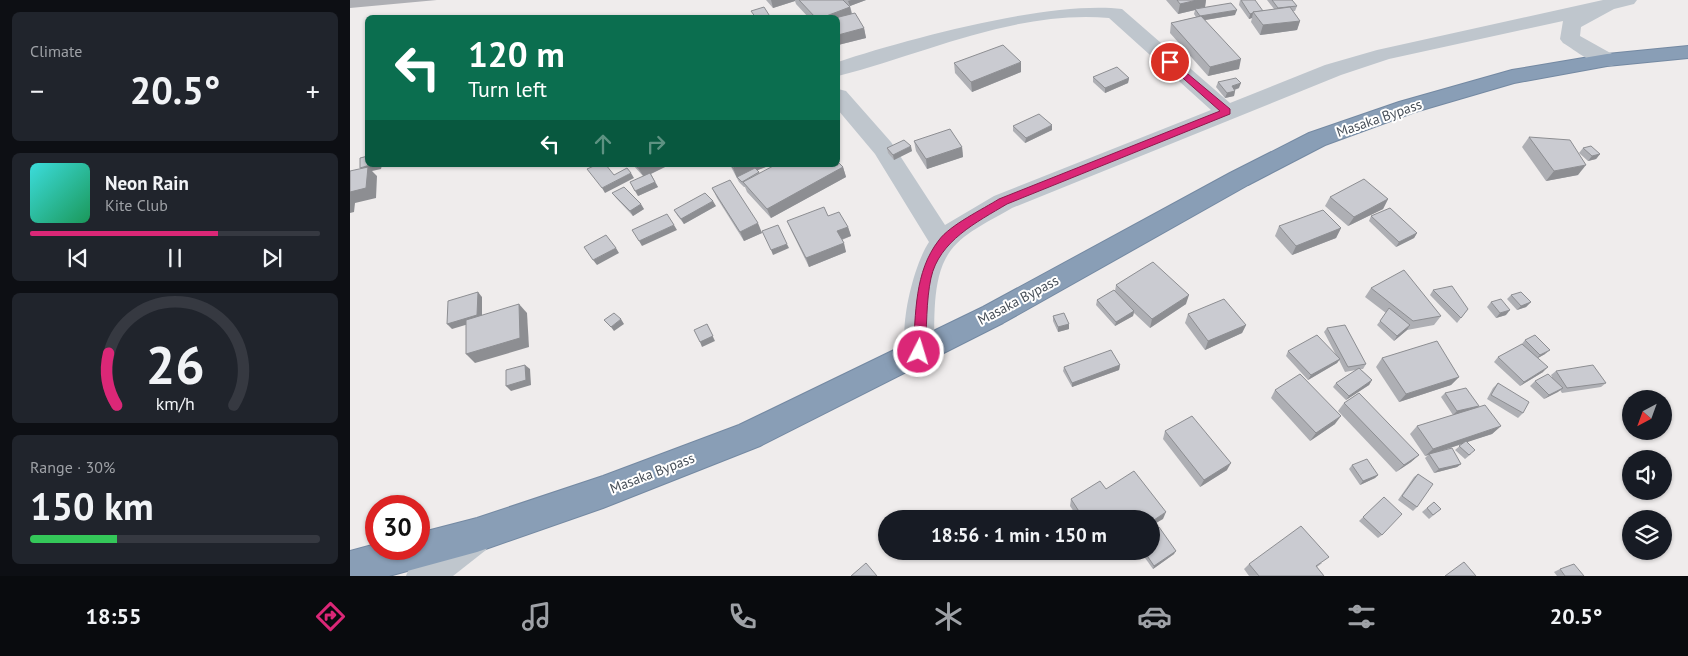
<!DOCTYPE html>
<html lang="en">
<head>
<meta charset="utf-8">
<style>
  :root { --surface:#171b24; --page:#20242c; --text:#f1f3f6; --muted:#9ea1a6; --line:#363941; --accent:#db2777 }
  body { margin:0; font-family:"PT Sans",sans-serif; background:var(--page); color:var(--text); height:100vh; display:flex; flex-direction:column; font-size:19px; white-space:nowrap }
  * { box-sizing:border-box; margin:0 }
  p { font-size:16px; color:var(--muted) }
  .icon { flex:none; width:28px; height:28px; fill:none; stroke:currentColor; stroke-width:2; stroke-linecap:round; stroke-linejoin:round }
  .map { position:relative; flex:1; overflow:hidden }
  .drawer { display:flex; flex-direction:column; gap:12px; padding:12px; background:#0d0f14; width:350px }
  .drawer>* { flex:none }
  .banner { position:absolute; left:15px; top:15px; width:475px; height:152px; border-radius:8px; box-shadow:0 1px 4px #0004; background:#0b6e4f; color:#fff; overflow:hidden }
  .needle { width:32px; rotate:221deg }
  .fabs { position:absolute; left:1272px; top:390px; display:grid; gap:10px }
  .fabs a { display:grid; place-items:center; width:50px; height:50px; border-radius:50%; background:var(--surface); box-shadow:0 1px 4px #0004; font-size:25px }
  .speed { position:absolute; left:15px; top:495px; display:flex; gap:10px; font-size:25px; font-weight:700; text-align:center }
  .speed>* { display:grid; place-content:center; width:65px; height:65px; border-radius:50%; background:var(--surface); box-shadow:0 1px 4px #0004; line-height:1 }
  .speed .limit { border:8px solid #d22; background:#fff; color:#111 }
  .pin { position:absolute; display:grid; place-items:center; width:42px; height:42px; color:#fff; margin:-21px; border:2px solid #fff; border-radius:50%; box-shadow:0 1px 5px #0007 }
  .me { position:absolute; width:55px; margin:-28px; rotate:5deg; stroke-linejoin:round; filter:drop-shadow(0 0 4px #0008) }
  .turn { display:flex; align-items:center; gap:18px; height:105px; padding:0 20px; font-size:22px }
  .turn .icon { width:65px; height:65px; stroke-width:2.5 }
  .turn b { display:block; font-size:35px; line-height:42px }
  .lanes { display:flex; align-items:center; height:48px; padding:0 20px; background:#0003; justify-content:center; gap:25px; direction:ltr }
  .lanes .off { opacity:.35 }
  .big { font-size:38px; font-weight:600; line-height:1.1 }
  .drawer .tile { flex:1; display:flex; flex-direction:column; justify-content:center; gap:8px; min-width:0; padding:0 18px; border-radius:8px; background:var(--page) }
  .drawer .dial { align-items:center; gap:0 }
  .dial svg { height:130px; overflow:visible; fill:none; stroke:var(--line); stroke-width:7; stroke-linecap:round; text-anchor:middle }
  .dial text { fill:var(--text); stroke:none }
  .song { display:flex; align-items:center; gap:15px }
  .cover { width:60px; height:60px; border-radius:8px; background:linear-gradient(135deg,hsl(180 70% 55%),hsl(150 70% 35%)) }
  .played { height:5px; border-radius:2px; background:linear-gradient(90deg,var(--accent) 65%,var(--line) 65%) }
  .keys { display:flex; justify-content:space-around; direction:ltr }
  .heat { display:flex; justify-content:space-between; align-items:center; font-size:28px; direction:ltr }
  .charge { height:8px; border-radius:4px; background:linear-gradient(90deg,#34c759 30%,var(--line) 0) }
  .trip { position:absolute; left:528px; top:510px; width:282px; height:50px; border-radius:25px; background:var(--surface); box-shadow:0 1px 4px #0004; font-weight:600; line-height:50px; text-align:center }
  .tab-bar { display:flex; height:80px; justify-content:space-around; align-items:center; background:#090b0e; color:var(--muted) }
  .tab-bar .icon { width:35px; height:35px }
  .tab-bar .selected { color:var(--accent) }
  .tab-bar b { font-size:22px; color:var(--text) }
  main { display:flex; flex:1; min-height:0 }
  .map>svg:first-child { display:block }
</style>
</head>
<body>
<main>
<section class="drawer">
<div class="tile"><p>Climate</p>
<div class="heat"><a>−</a><b class="big">20.5°</b><a>+</a></div>
</div>
<div class="tile">
<div class="song"><i class="cover"></i><div><b>Neon Rain</b><p>Kite Club</p></div></div>
<div class="played"></div>
<div class="keys"><svg class="icon" aria-label="previous" viewBox="0 0 24 24"><path d="M18 5L8 12l10 7zM5 5v14"/></svg><svg class="icon" aria-label="pause" viewBox="0 0 24 24"><path d="M8 5v14M16 5v14"/></svg><svg class="icon" aria-label="next" viewBox="0 0 24 24"><path d="M6 5l10 7-10 7zM19 5v14"/></svg></div>
</div>
<div class="tile dial"><svg viewBox="0 0 100 80">
<path d="M14 69A42 42 0 1 1 86 69"/>
<path d="M14 69A42 42 0 0 1 9 37" stroke="#db2777"/>
<text x="50" y="56" font-size="32" font-weight="700">26</text>
<text x="50" y="72" font-size="11">km/h</text>
</svg></div>
<div class="tile"><p>Range · 30%</p><b class="big">150 km</b><div class="charge"></div></div>
</section>
<div class="map">
<svg width="1338" height="576" viewBox="0 0 1338 576">
  <rect width="100%" height="100%" fill="#efecec"/>
  <g fill="none" stroke-linecap="round" stroke-linejoin="round">
    <g stroke="#7489a2" stroke-width="2">
      <path id="highway" d="M1338 46V58L1257 66 1164 83 1065 112 975 145 898 185 653 323 410 446 253 508 127 552 39 576H0V551L26 544V549H69V533L127 518 253 476 389 425 633 307 880 173 959 133 1049 102 1162 70 1257 54Z"/>
    </g>
    <g fill="#bfc6cd" fill-rule="evenodd">
      <path d="M1253 0H1287L1284 4 1264 9 1231 27 1230 36 1264 55 1268 60 1264 65C1247 69 1228 52 1213 43L1210 39 1213 21 1039 59 991 75 662 208C642 220 616 231 601 250 581 276 585 321 584 352L579 361 569 364 559 361C546 335 563 266 579 242L525 154 488 110V89L496 91 541 142 595 225 644 196 861 110 759 18C666 10 577 53 488 76V62C557 39 702 0 772 9L880 103 975 65 1027 50Z"/>
      <path d="M124 521 136 526 141 538 136 550 103 576H56L61 563 112 526Z"/>
    </g>
    <use href="#highway" fill="#899eb6" fill-rule="evenodd"/>
  </g>
  <g fill="#aeafb4">
    <path d="M0 0H87L0 8Z"/>
    <path d="M416 0H516L500 6 502 13 514 28 516 38 488 45V18H459L446 4 445 1 423 8Z"/>
    <path d="M816 0H856L855 7 885 15 855 20 889 69 858 76 820 33 821 23 846 17 844 14 845 10 828 14Z"/>
    <path d="M890 0 913 11 924 9 917 0H942L947 6 945 11H943L950 21 947 30 910 35 901 22 902 18 899 19 889 5Z"/>
    <path d="M604 63 671 72 622 92 605 73Z"/>
    <path d="M743 77 779 78 778 83 755 93 743 82Z"/>
    <path d="M868 82 889 88 885 90 884 96 875 98 866 87Z"/>
    <path d="M663 126 702 130 675 143 663 131Z"/>
    <path d="M1179 137 1228 175 1196 181 1172 147Z"/>
    <path d="M564 141 612 147 613 157 577 169 566 151Z"/>
    <path d="M537 148 562 151 544 160 538 153Z"/>
    <path d="M1233 148 1250 154 1246 159 1238 161 1229 153Z"/>
    <path d="M283 165H316L317 166 301 174 308 187 288 196 293 176Z"/>
    <path d="M380 165H421L407 170 410 173 493 167 496 177 421 218 397 192 395 187H394L389 182Z"/>
    <path d="M362 188 412 233 394 241 367 198Z"/>
    <path d="M262 193 294 209 283 216 266 198Z"/>
    <path d="M980 197 1038 199 1033 209 998 226 975 206Z"/>
    <path d="M366 206 334 224 327 215 324 210Z"/>
    <path d="M478 216 498 227 501 236 492 240 496 252 459 267 441 230 437 221Z"/>
    <path d="M1021 216 1067 233 1064 238 1046 247 1019 221Z"/>
    <path d="M929 226 991 228 986 238 942 255 925 236Z"/>
    <path d="M766 285 836 304 800 328 784 313 783 316 765 326 746 305 747 300 765 291Z"/>
    <path d="M1021 288 1091 316 1084 325 1057 330 1044 341 1027 325 1036 313 1015 297Z"/>
    <path d="M1083 290 1118 309 1107 323 1080 295Z"/>
    <path d="M1161 295 1181 302 1176 307 1167 310 1157 299Z"/>
    <path d="M1141 302 1156 315 1146 318 1137 307Z"/>
    <path d="M838 314 896 325 892 333 855 350 835 323Z"/>
    <path d="M703 316 719 329 708 332 703 321Z"/>
    <path d="M977 328 1016 364 1013 369H1010L1022 380 1019 385 996 400 983 387 986 383 1006 370 995 372 989 360 987 363 958 380 936 356 938 351 986 355 974 332Z"/>
    <path d="M1175 340 1195 354 1188 358 1193 372 1170 386 1144 362 1148 357 1171 345Z"/>
    <path d="M1032 358 1109 377 1101 385 1049 402 1026 367Z"/>
    <path d="M770 365 769 370 722 387 713 371 714 367Z"/>
    <path d="M1206 371 1256 383 1251 387 1212 393 1210 390 1194 399 1180 386 1185 381 1202 377 1201 375Z"/>
    <path d="M1148 383 1173 413 1168 418 1137 399 1143 388Z"/>
    <path d="M925 390 985 424 960 441 921 398Z"/>
    <path d="M1095 393 1127 407 1151 426 1142 434 1116 442 1121 454 1115 459 1105 450 1112 444 1085 453 1111 464 1107 467 1084 473 1075 458 1078 455 1075 456 1060 434 1067 426 1103 415 1091 397Z"/>
    <path d="M994 403 1069 455 1061 462 1046 472 988 411Z"/>
    <path d="M815 431 877 470 850 487 813 439Z"/>
    <path d="M1002 465 1028 475 1025 478 1010 485 999 469Z"/>
    <path d="M1068 474 1067 507 1063 511 1048 500 1064 477Z"/>
    <path d="M756 489 813 519H729L720 506 721 499Z"/>
    <path d="M1034 497 1032 535 1028 538 1009 521Z"/>
    <path d="M1084 502 1091 509 1079 519 1072 512Z"/>
    <path d="M751 551H763L755 557Z"/>
    <path d="M790 551H801L824 554 803 569Z"/>
    <path d="M972 563 967 567 974 576H899L894 569 899 564Z"/>
    <path d="M1210 569 1234 576H1207L1204 572Z"/>
  </g>
  <g fill="#8d8e92">
    <path d="M421 0H445V1L423 8Z"/>
    <path d="M501 0H516L500 6 498 1Z"/>
    <path d="M847 0H856L855 7 845 9V10L828 14 830 4Z"/>
    <path d="M500 7 502 16 471 18Z"/>
    <path d="M887 10 885 15 849 21 850 16Z"/>
    <path d="M903 13 902 18 899 19 900 14Z"/>
    <path d="M950 21 947 30 910 35 913 25Z"/>
    <path d="M514 28 516 38 488 45V35Z"/>
    <path d="M891 59 889 69 858 76 860 67Z"/>
    <path d="M671 62V72L622 92 621 82Z"/>
    <path d="M779 78 778 83 755 93V88Z"/>
    <path d="M891 83 889 88 880 91 882 86Z"/>
    <path d="M885 91 884 96 875 98 877 93Z"/>
    <path d="M702 125V130L675 143 676 138Z"/>
    <path d="M561 146 562 151 544 160 543 155Z"/>
    <path d="M612 147 613 157 577 169 576 159Z"/>
    <path d="M1250 154 1246 159 1238 161 1242 156Z"/>
    <path d="M20 165H32L31 169 22 171 27 176 26 198 5 203 4 212 0 213V192L15 173 10 168Z"/>
    <path d="M294 165H316L317 166 294 177 288 168Z"/>
    <path d="M392 165H421L387 178 383 168Z"/>
    <path d="M1236 165 1228 175 1196 181 1204 171Z"/>
    <path d="M493 167 496 177 421 218 417 209Z"/>
    <path d="M281 173 284 178 255 193 252 188Z"/>
    <path d="M305 182 308 187 288 196 285 191Z"/>
    <path d="M1038 199 1033 209 998 226 1004 217Z"/>
    <path d="M363 201 366 206 334 224 331 219Z"/>
    <path d="M291 204 294 209 283 216 280 211Z"/>
    <path d="M408 223 412 233 394 241 390 232Z"/>
    <path d="M324 225 327 230 292 246 289 241Z"/>
    <path d="M498 227 501 236 490 240 487 231Z"/>
    <path d="M991 228 986 238 942 255 946 246Z"/>
    <path d="M1067 233 1064 238 1046 247 1049 242Z"/>
    <path d="M494 243 496 252 459 267 456 258Z"/>
    <path d="M437 244 439 248 423 255 421 250Z"/>
    <path d="M266 248 269 253 247 265 243 260Z"/>
    <path d="M128 292 132 297V320L102 329 97 324Z"/>
    <path d="M839 295 836 304 800 328 802 319Z"/>
    <path d="M1181 302 1176 307 1167 310 1171 306Z"/>
    <path d="M169 304 177 313 179 347 125 363 116 354Z"/>
    <path d="M1160 310 1156 315 1146 318 1150 313Z"/>
    <path d="M784 311 783 316 765 326 766 322Z"/>
    <path d="M271 319 274 324 264 331 261 327Z"/>
    <path d="M357 324 365 341 352 347 350 342Z"/>
    <path d="M719 324V329L708 332V327Z"/>
    <path d="M896 325 892 333 855 350 858 341Z"/>
    <path d="M1060 325 1057 330 1044 341 1047 336Z"/>
    <path d="M1200 350 1195 354 1186 359 1190 355Z"/>
    <path d="M990 359 987 363 958 380 961 375Z"/>
    <path d="M175 365 180 369 181 385 161 391 156 386Z"/>
    <path d="M770 365 769 370 722 387V383Z"/>
    <path d="M1198 367 1193 372 1170 386 1174 382Z"/>
    <path d="M1109 377 1101 385 1049 402 1056 394Z"/>
    <path d="M1022 380 1019 385 996 400 999 396Z"/>
    <path d="M1213 388 1208 392 1194 399 1199 395Z"/>
    <path d="M1129 406 1124 410 1103 415 1107 411Z"/>
    <path d="M991 416 985 424 960 441 966 433Z"/>
    <path d="M1151 426 1142 434 1075 456 1083 449Z"/>
    <path d="M1069 455 1061 462 1046 472 1054 465Z"/>
    <path d="M881 463 877 470 850 487 854 480Z"/>
    <path d="M1111 464 1107 467 1084 473 1089 469Z"/>
    <path d="M1028 475 1025 478 1010 485 1013 481Z"/>
    <path d="M816 512 813 519 801 526V522Z"/>
    <path d="M756 551H763L755 557Z"/>
    <path d="M826 551 824 554 803 569 804 566Z"/>
  </g>
  <g fill="#cacbd1" stroke="#8d8e92">
    <path d="M449 0H493L500 7 471 18H466Z"/>
    <path d="M827 0H847L830 4Z"/>
    <path d="M891 0H905L913 11 903 12V13L900 14Z"/>
    <path d="M922 0H942L947 6 928 8Z"/>
    <path d="M881 3 887 10 850 16 845 9Z"/>
    <path d="M414 7 421 18H406L401 11Z"/>
    <path d="M940 7 950 21 913 25 903 12Z"/>
    <path d="M505 13 514 28 488 35V18H485Z"/>
    <path d="M851 16 891 59 860 67 821 23Z"/>
    <path d="M653 45 671 62 621 82 604 63Z"/>
    <path d="M767 67 779 78 755 88 743 77Z"/>
    <path d="M886 78 891 83 882 86 885 91 877 93 868 82Z"/>
    <path d="M689 114 702 125 676 138 663 126Z"/>
    <path d="M600 129 612 147 576 159 564 141Z"/>
    <path d="M1179 137 1220 140 1236 165 1204 171Z"/>
    <path d="M554 140 561 146 543 155 537 148Z"/>
    <path d="M1241 146 1250 154 1242 156 1233 148Z"/>
    <path d="M18 156V165H20L10 168V158Z"/>
    <path d="M488 162 493 167 417 209 393 182 425 165H488Z"/>
    <path d="M246 165H256L264 175 277 168 281 173 252 188 237 169Z"/>
    <path d="M286 165H294L288 168Z"/>
    <path d="M381 165H392L383 168Z"/>
    <path d="M18 167 16 188 0 192V171Z"/>
    <path d="M405 168 409 172 392 182 387 177Z"/>
    <path d="M300 173 305 182 285 191 280 182Z"/>
    <path d="M1014 179 1038 199 1004 217 980 197Z"/>
    <path d="M380 180 408 223 390 232 362 188Z"/>
    <path d="M274 187 291 204 280 211 262 193Z"/>
    <path d="M355 193 363 201 331 219 324 210Z"/>
    <path d="M474 207 478 216 489 212 498 227 487 231 494 243 456 258 437 221Z"/>
    <path d="M1040 208 1067 233 1049 242 1021 216Z"/>
    <path d="M973 210 991 228 946 246 929 226Z"/>
    <path d="M317 214 324 225 289 241 282 230Z"/>
    <path d="M428 225 437 244 421 250 412 231Z"/>
    <path d="M256 235 266 248 243 260 234 247Z"/>
    <path d="M803 262 839 295 802 319 766 285Z"/>
    <path d="M1054 270 1091 316 1063 321 1021 288Z"/>
    <path d="M1102 286 1118 309 1111 318 1083 290Z"/>
    <path d="M764 290 784 311 766 322 747 300Z"/>
    <path d="M128 292 127 315 97 324 98 301Z"/>
    <path d="M1171 292 1181 302 1171 306 1161 295Z"/>
    <path d="M874 299 896 325 858 341 838 314Z"/>
    <path d="M1151 299 1160 310 1150 313 1141 302Z"/>
    <path d="M169 304 170 338 116 354V320Z"/>
    <path d="M1039 308 1060 325 1047 336 1030 321Z"/>
    <path d="M264 313 271 319 261 327 254 320Z"/>
    <path d="M714 313 719 324 708 327 703 316Z"/>
    <path d="M357 324 363 336 350 342 344 330Z"/>
    <path d="M995 325 1016 364 998 367 977 328Z"/>
    <path d="M967 335 990 359 961 375 938 351Z"/>
    <path d="M1185 335 1200 350 1190 355 1175 340Z"/>
    <path d="M1087 341 1109 377 1056 394 1032 358Z"/>
    <path d="M1172 344 1198 367 1174 382 1148 357Z"/>
    <path d="M761 350 770 365 722 383 714 367Z"/>
    <path d="M175 365 176 380 156 386V370Z"/>
    <path d="M1243 365 1256 383 1217 388 1206 371Z"/>
    <path d="M1009 368 1022 380 999 396 986 383Z"/>
    <path d="M950 374 991 416 966 433 925 390Z"/>
    <path d="M1198 374 1213 388 1199 395 1185 381Z"/>
    <path d="M1148 383 1179 402 1173 413 1141 395Z"/>
    <path d="M1116 388 1129 406 1107 411 1095 393Z"/>
    <path d="M1009 393 1069 455 1054 465 994 403Z"/>
    <path d="M1135 405 1151 426 1083 449 1067 426Z"/>
    <path d="M842 416 881 463 854 480 815 431Z"/>
    <path d="M1116 441 1125 450 1119 455 1109 446Z"/>
    <path d="M1102 448 1111 464 1089 469 1079 454Z"/>
    <path d="M1017 459 1028 475 1013 481 1002 465Z"/>
    <path d="M784 471 816 512 801 522V519H734L721 499 750 481 756 489Z"/>
    <path d="M1068 474 1083 484 1067 507 1052 496Z"/>
    <path d="M1034 497 1052 514 1032 535 1013 517Z"/>
    <path d="M1084 502 1091 509 1083 515 1077 508Z"/>
    <path d="M951 526 979 557 966 566 974 576H909L899 564Z"/>
    <path d="M809 527 826 551 804 566 794 551H801V532Z"/>
    <path d="M1114 562 1126 576H1095Z"/>
    <path d="M516 563 527 576H501Z"/>
    <path d="M1224 564 1234 576H1215L1210 569Z"/>
  </g>
  <path fill="#db2777" stroke="#8e194d" d="M820 59 880 109V114L657 204C627 222 589 241 581 278 576 301 577 328 575 352L569 357 564 355 563 352C566 314 564 272 589 240 600 225 633 209 649 199L870 111 817 64 816 62Z"/>
  <g text-anchor="middle" dominant-baseline="central" stroke-width="4" stroke-linejoin="round" paint-order="stroke">
    <g font-size="14" fill="#474f58" stroke="#fff">
      <text transform="translate(1029 118) rotate(-19)">Masaka Bypass</text>
      <text transform="translate(668 300) rotate(-28)">Masaka Bypass</text>
      <text transform="translate(302 473) rotate(-21)">Masaka Bypass</text>
    </g>
  </g>
</svg>
<div class="fabs">
<a><svg class="needle" viewBox="-14 -14 28 28"><path d="M0-13l5 13h-10z" fill="#e53935"/><path d="M0 13l5-13h-10z" fill="#9ea1a6"/></svg></a>
<a><svg class="icon" aria-label="sound" viewBox="0 0 24 24"><path d="M4 9h4l5-4v14l-5-4H4zM17 9q2 3 0 6"/></svg></a>
<a><svg class="icon" aria-label="layers" viewBox="0 0 24 24"><path d="M12 4l9 5-9 5-9-5zM3 14l9 5 9-5"/></svg></a>
</div>
<div class="speed"><div class="limit">30</div></div>
<div class="pin" style="left:820px;top:62px;background:#d93025"><svg class="icon" aria-label="arrive" viewBox="0 0 24 24"><path d="M6 21V4h12l-3 4 3 4H6"/></svg></div>
<svg class="me" style="left:569px;top:352px" viewBox="-20 -20 40 40"><circle r="17" fill="#db2777" stroke="#fff" stroke-width="3"/><path d="M0-11L8 9 0 5-8 9z" fill="#fff"/></svg>
<div class="trip">18:56 · 1 min · 150 m</div>
<div class="banner">
<div class="turn"><svg class="icon" aria-label="left" viewBox="0 0 24 24"><path d="M17 20v-9H6M10 6l-5 5 5 5"/></svg><div><b>120 m</b>Turn left</div></div>
<div class="lanes"><svg class="icon" aria-label="left" viewBox="0 0 24 24"><path d="M17 20v-9H6M10 6l-5 5 5 5"/></svg><svg class="icon off" aria-label="ahead" viewBox="0 0 24 24"><path d="M12 20V5M6 11l6-6 6 6"/></svg><svg class="icon off" aria-label="right" viewBox="0 0 24 24"><path d="M7 20v-9h11M14 6l5 5-5 5"/></svg></div>
</div>
</div>
</main>
<nav class="tab-bar">
<b>18:55</b>
<svg class="icon selected" aria-label="directions" viewBox="0 0 24 24"><path d="M12 3l9 9-9 9-9-9zM9 14v-3h6M13 9l2 2-2 2"/></svg>
<svg class="icon" aria-label="music" viewBox="0 0 24 24"><path d="M9 18V5l10-2v13"/><circle cx="6" cy="18" r="3"/><circle cx="16" cy="16" r="3"/></svg>
<svg class="icon" aria-label="phone" viewBox="0 0 24 24"><path d="M5 4h4l2 5-3 2q2 4 5 5l2-3 5 2v4C11 20 4 13 5 4z"/></svg>
<svg class="icon" aria-label="climate" viewBox="0 0 24 24"><path d="M12 3v18M4 7l16 10M4 17L20 7"/></svg>
<svg class="icon" aria-label="car" viewBox="0 0 24 24"><path d="M5 17H2v-5l4-1 3-4h7l3 4 3 1v5h-3M9 17h6M6 11h13"/><circle cx="7" cy="17" r="2"/><circle cx="17" cy="17" r="2"/></svg>
<svg class="icon" aria-label="filters" viewBox="0 0 24 24"><path d="M4 7h16M4 17h16"/><circle cx="9" cy="7" r="2"/><circle cx="15" cy="17" r="2"/></svg>
<b>20.5°</b>
</nav>
</body>
</html>
